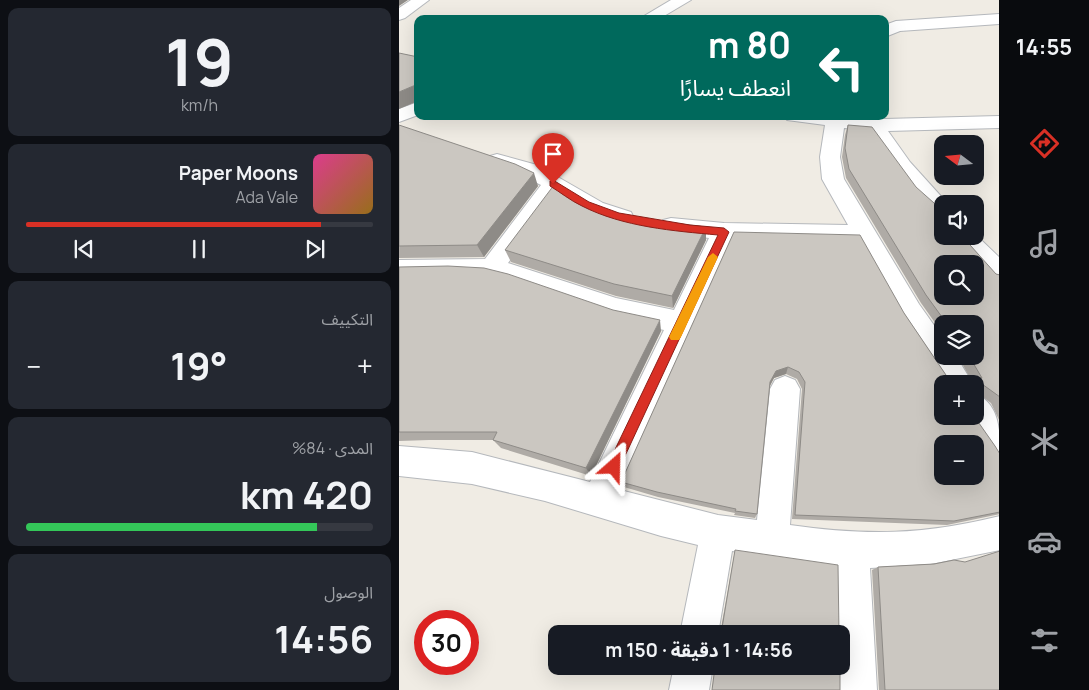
<!DOCTYPE html>
<html lang="ar">
<head>
<meta charset="utf-8">
<style>
  :root { --surface:#171b24; --page:#242831; --text:#f1f3f6; --muted:#9ea1a6; --line:#363941; --accent:#d93025 }
  body { margin:0; font-family:Manrope,"Noto Sans Arabic",sans-serif; background:var(--page); color:var(--text); direction:rtl; height:100vh; display:flex; flex-direction:column; font-size:19px; white-space:nowrap }
  * { box-sizing:border-box; margin:0 }
  p { font-size:16px; color:var(--muted) }
  .icon { flex:none; width:28px; height:28px; fill:none; stroke:currentColor; stroke-width:2; stroke-linecap:round; stroke-linejoin:round }
  .map { position:relative; flex:1; overflow:hidden; direction:ltr }
  .sheet { display:flex; flex-direction:column; gap:8px; padding:8px; background:#0d0f14; width:399px }
  .sheet>* { flex:none }
  .banner { position:absolute; left:15px; top:15px; width:475px; height:105px; border-radius:10px; box-shadow:0 5px 20px #0002; direction:rtl; background:#00695c; color:#fff; overflow:hidden }
  .needle { width:32px; rotate:286deg }
  .tools { position:absolute; left:535px; top:135px; display:grid; gap:10px }
  .tools a { display:grid; place-items:center; width:50px; height:50px; border-radius:10px; background:var(--surface); box-shadow:0 5px 20px #0002; font-size:25px }
  .speed { position:absolute; left:15px; top:610px; display:flex; gap:10px; font-size:25px; font-weight:700; text-align:center }
  .speed>* { display:grid; place-content:center; width:65px; height:65px; border-radius:50%; background:var(--surface); box-shadow:0 5px 20px #0002; line-height:1 }
  .speed .limit { border:8px solid #d22; background:#fff; color:#111 }
  .pin { position:absolute; display:grid; place-items:center; width:42px; height:42px; color:#fff; margin:-51px -21px; border-radius:50% 50% 50% 0; rotate:-45deg; box-shadow:0 0 5px #0007 }
  .pin .icon { rotate:45deg }
  .me { position:absolute; width:55px; margin:-28px; rotate:25deg; stroke-linejoin:round; filter:drop-shadow(0 0 4px #0008) }
  .turn { display:flex; align-items:center; gap:18px; height:105px; padding:0 15px; font-size:22px }
  .turn .icon { width:65px; height:65px; stroke-width:2.5 }
  .turn b { display:block; font-size:35px; line-height:42px }
  .big { font-size:38px; font-weight:700; line-height:1.1 }
  .sheet .widget { flex:1; display:flex; flex-direction:column; justify-content:center; gap:8px; min-width:0; padding:0 18px; border-radius:10px; background:var(--page) }
  .sheet .dial { align-items:center; gap:0 }
  .dial b { font-size:65px; line-height:1 }
  .song { display:flex; align-items:center; gap:15px }
  .cover { width:60px; height:60px; border-radius:8px; background:linear-gradient(135deg,hsl(330 70% 55%),hsl(40 70% 35%)) }
  .played { height:5px; border-radius:2px; background:linear-gradient(90deg,var(--accent) 85%,var(--line) 85%) }
  .keys { display:flex; justify-content:space-around; direction:ltr }
  .heat { display:flex; justify-content:space-between; align-items:center; font-size:28px; direction:ltr }
  .charge { height:8px; border-radius:4px; background:linear-gradient(90deg,#34c759 84%,var(--line) 0) }
  .trip { position:absolute; left:149px; top:625px; width:302px; height:50px; border-radius:10px; background:var(--surface); box-shadow:0 5px 20px #0002; font-weight:700; line-height:50px; text-align:center; direction:rtl }
  main { display:flex; flex:1; min-height:0 }
  .tab-bar { display:flex; flex-direction:column; width:90px; justify-content:space-around; align-items:center; background:#090b0e; color:var(--muted) }
  .tab-bar .icon { width:35px; height:35px }
  .tab-bar .current { color:var(--accent) }
  .tab-bar b { font-size:22px; color:var(--text) }
  .map>svg:first-child { display:block }
</style>
</head>
<body>
<main>
<nav class="tab-bar">
<b>14:55</b>
<svg class="icon current" aria-label="directions" viewBox="0 0 24 24"><path d="M12 3l9 9-9 9-9-9zM9 14v-3h6M13 9l2 2-2 2"/></svg>
<svg class="icon" aria-label="music" viewBox="0 0 24 24"><path d="M9 18V5l10-2v13"/><circle cx="6" cy="18" r="3"/><circle cx="16" cy="16" r="3"/></svg>
<svg class="icon" aria-label="phone" viewBox="0 0 24 24"><path d="M5 4h4l2 5-3 2q2 4 5 5l2-3 5 2v4C11 20 4 13 5 4z"/></svg>
<svg class="icon" aria-label="climate" viewBox="0 0 24 24"><path d="M12 3v18M4 7l16 10M4 17L20 7"/></svg>
<svg class="icon" aria-label="car" viewBox="0 0 24 24"><path d="M5 17H2v-5l4-1 3-4h7l3 4 3 1v5h-3M9 17h6M6 11h13"/><circle cx="7" cy="17" r="2"/><circle cx="17" cy="17" r="2"/></svg>
<svg class="icon" aria-label="filters" viewBox="0 0 24 24"><path d="M4 7h16M4 17h16"/><circle cx="9" cy="7" r="2"/><circle cx="15" cy="17" r="2"/></svg>
</nav>
<div class="map">
<svg width="601" height="690" viewBox="0 0 601 690">
  <rect width="100%" height="100%" fill="#f0ece4"/>
  <g fill="none" stroke-linecap="round" stroke-linejoin="round">
    <g stroke="#b5b8bc" stroke-width="2">
      <g id="minor">
        <path d="M12 0H30L6 18 0 20V8Z"/>
        <path d="M272 0H292L260 19H240Z"/>
        <path d="M601 14V24L501 31 486 37V25L497 21Z"/>
        <path d="M19 102V115L0 122V109Z"/>
        <path d="M385 116 466 118 465 116H485V119L601 116V128L489 131 511 162 549 204H544V221C523 215 479 151 469 130L445 128 441 157 445 179 520 304 544 338V356H557L574 384H544L502 320 459 242 333 239 221 490 319 515 358 520 371 389 376 380 386 376 396 380 401 389 391 525C467 536 525 535 601 516V550L527 565 471 568 478 690H438V666H442V634H437L436 566 333 551 319 634H281L299 545 262 536 146 501 73 484 0 476V446L73 452 191 482 265 330 217 320 116 284 92 278 57 276 0 278V260L86 259 142 185 122 175 91 166 88 161 91 156 98 154 138 165 204 203 232 212 235 218 232 224C209 231 177 207 158 195L109 263 217 298 275 310 310 238 264 232 260 226 264 220 272 218 325 223 449 225 423 179 421 157 426 125 388 120Z"/>
        <path d="M576 234 601 258V283L592 281 552 236H576Z"/>
        <path d="M576 393C601 405 601 430 601 456L590 452 565 416H576Z"/>
        <path d="M275 666H314L310 690H270Z"/>
      </g>
    </g>
    <use href="#minor" fill="#fff" fill-rule="evenodd"/>
  </g>
  <g fill="#afaba6">
    <path d="M0 125 139 186 85 257 0 258Z"/>
    <path d="M449 125 544 236 597 274 601 275V422L592 403 580 394 576 398V384H544L601 454V514L548 525 393 519 403 389 398 379 387 374 375 378 371 386 358 514 356 518 335 515 336 513 259 497 225 487 222 482 335 232 505 313 549 378H571L559 356H576V324H544V334L522 303 447 178 443 157 446 135Z"/>
    <path d="M184 204 307 240 274 308 217 296 112 262 106 250Z"/>
    <path d="M0 267 262 331 192 476 102 448 94 440H30L0 441Z"/>
    <path d="M336 550 440 634H321Z"/>
    <path d="M565 562 601 690H480L473 570 479 567Z"/>
  </g>
  <g fill="#8e8b87">
    <path d="M0 0H9L0 6Z"/>
    <path d="M19 84V101L0 109V92Z"/>
    <path d="M135 173 139 186 85 257 78 245Z"/>
    <path d="M307 227V240L274 308 273 296Z"/>
    <path d="M261 320 262 331 192 476 187 468Z"/>
    <path d="M389 367 387 374 375 378 369 389 371 382 377 371Z"/>
  </g>
  <g fill="#cbc7c1" stroke="#8e8b87" fill-rule="evenodd">
    <path d="M0 53 19 57V84L0 92Z"/>
    <path d="M0 125 116 164 135 173 78 245 0 246Z"/>
    <path d="M449 125 473 127 517 187 544 211V236H563L597 274 601 275V397L583 384 582 393 576 396V384H544V416H575L596 446 601 454V512L555 521 396 515 406 382 400 372 389 367 377 371 371 382 358 514 336 511 337 509 258 492 222 482 335 232 461 235 505 313 549 378H583L570 356H576V324H548L527 295 450 169 446 148ZM544 264H576V296H544ZM544 444H576V476H544Z"/>
    <path d="M155 185 184 204 241 219 307 227 273 296 215 284 106 250Z"/>
    <path d="M49 266 85 268 109 274 214 310 261 320 187 468 94 440 98 432H0V267Z"/>
    <path d="M336 550 439 565 440 634H322Z"/>
    <path d="M601 551V690H486L479 567 535 564 555 560 566 562Z"/>
    <path d="M442 635H445V665L442 666Z"/>
    <path d="M315 666H442L441 667V690H313L316 667Z"/>
  </g>
  <path fill="#d93025" stroke="#8d1f18" d="M154 180 190 202 220 213 291 225 325 228 330 232 219 471 215 473 210 471 208 467 210 462 319 235C275 231 224 227 183 206 172 201 161 192 151 186V181Z"/>
  <path fill="#f59e0b" d="M314 253 319 257 282 337 280 340H272L270 337 309 257Z"/>
</svg>
<div class="tools">
<a><svg class="needle" viewBox="-14 -14 28 28"><path d="M0-13l5 13h-10z" fill="#e53935"/><path d="M0 13l5-13h-10z" fill="#9ea1a6"/></svg></a>
<a><svg class="icon" aria-label="sound" viewBox="0 0 24 24"><path d="M4 9h4l5-4v14l-5-4H4zM17 9q2 3 0 6"/></svg></a>
<a><svg class="icon" aria-label="search" viewBox="0 0 24 24"><circle cx="10" cy="10" r="6"/><path d="M15 15l6 6"/></svg></a>
<a><svg class="icon" aria-label="layers" viewBox="0 0 24 24"><path d="M12 4l9 5-9 5-9-5zM3 14l9 5 9-5"/></svg></a>
<a>+</a>
<a>−</a>
</div>
<div class="speed"><div class="limit">30</div></div>
<div class="pin" style="left:154px;top:184px;background:#d93025"><svg class="icon" aria-label="arrive" viewBox="0 0 24 24"><path d="M6 21V4h12l-3 4 3 4H6"/></svg></div>
<svg class="me" style="left:215px;top:467px" viewBox="-20 -20 40 40"><path d="M0-17L14 15 0 8-14 15z" fill="#d93025" stroke="#fff" stroke-width="4"/></svg>
<div class="trip">14:56 · 1 دقيقة · 150 m</div>
<div class="banner">
<div class="turn"><svg class="icon" aria-label="left" viewBox="0 0 24 24"><path d="M17 20v-9H6M10 6l-5 5 5 5"/></svg><div><b>80 m</b>انعطف يسارًا</div></div>
</div>
</div>
<section class="sheet">
<div class="widget dial"><b>19</b><p>km/h</p></div>
<div class="widget">
<div class="song"><i class="cover"></i><div><b>Paper Moons</b><p>Ada Vale</p></div></div>
<div class="played"></div>
<div class="keys"><svg class="icon" aria-label="previous" viewBox="0 0 24 24"><path d="M18 5L8 12l10 7zM5 5v14"/></svg><svg class="icon" aria-label="pause" viewBox="0 0 24 24"><path d="M8 5v14M16 5v14"/></svg><svg class="icon" aria-label="next" viewBox="0 0 24 24"><path d="M6 5l10 7-10 7zM19 5v14"/></svg></div>
</div>
<div class="widget"><p>التكييف</p>
<div class="heat"><a>−</a><b class="big">19°</b><a>+</a></div>
</div>
<div class="widget"><p>المدى · 84%</p><b class="big">420 km</b><div class="charge"></div></div>
<div class="widget"><p>الوصول</p><b class="big">14:56</b></div>
</section>
</main>
</body>
</html>
